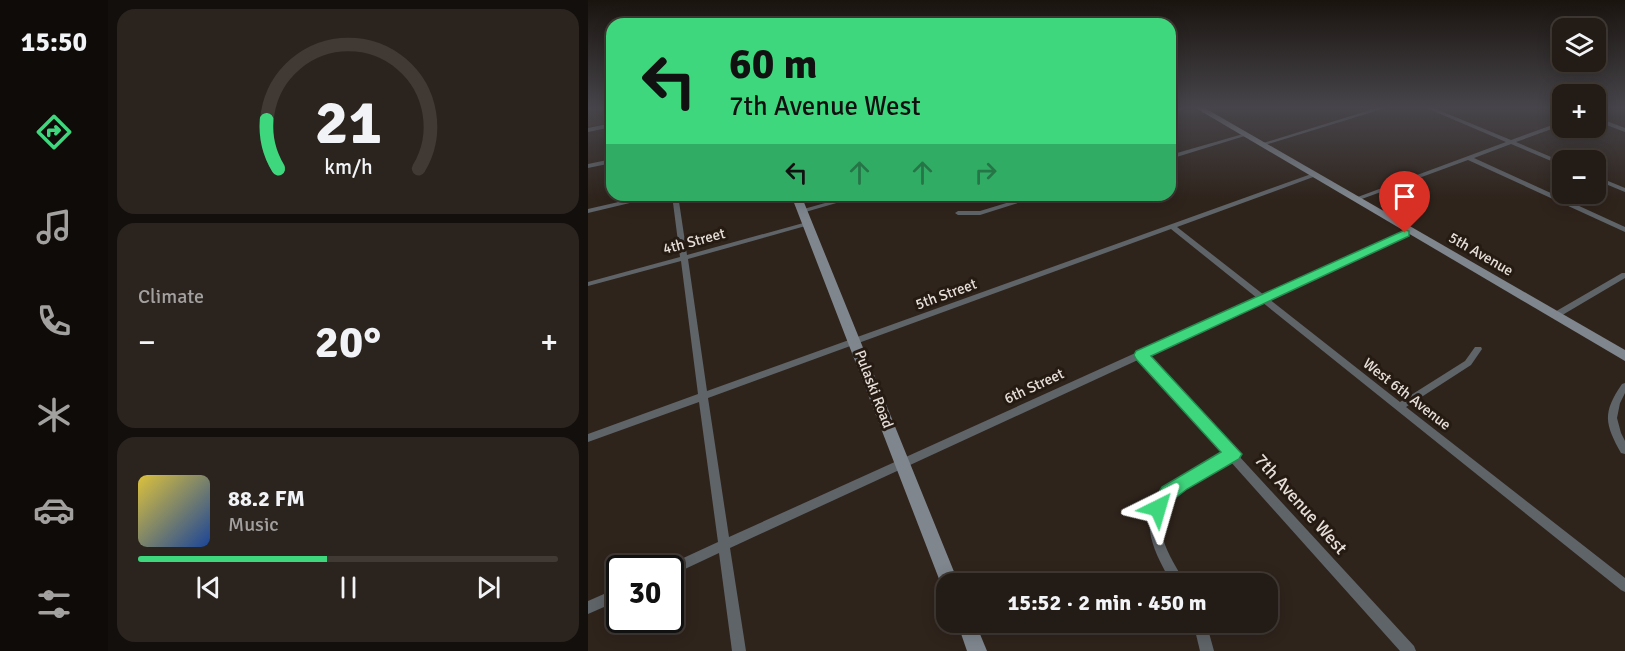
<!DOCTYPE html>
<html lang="en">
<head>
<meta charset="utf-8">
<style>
  :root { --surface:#231b15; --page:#2b241e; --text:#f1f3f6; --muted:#a3a1a0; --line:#403934; --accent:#3ed77d }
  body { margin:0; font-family:Signika,sans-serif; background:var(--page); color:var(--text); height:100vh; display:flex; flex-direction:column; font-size:22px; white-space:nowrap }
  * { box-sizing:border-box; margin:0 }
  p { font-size:20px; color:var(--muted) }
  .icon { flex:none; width:33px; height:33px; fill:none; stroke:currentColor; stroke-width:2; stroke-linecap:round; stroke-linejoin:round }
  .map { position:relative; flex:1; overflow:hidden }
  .drawer { display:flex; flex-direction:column; gap:9px; padding:9px; background:#130f0c; width:480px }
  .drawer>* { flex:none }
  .banner { position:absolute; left:18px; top:18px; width:570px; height:183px; border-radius:18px; box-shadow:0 3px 15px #0003,0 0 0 2px var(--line); background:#3ed77d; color:#111; overflow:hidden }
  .controls { position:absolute; left:964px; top:18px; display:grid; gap:12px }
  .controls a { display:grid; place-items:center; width:54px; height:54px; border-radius:12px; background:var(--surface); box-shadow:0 3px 15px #0003,0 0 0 2px var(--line); font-size:30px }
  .speed { position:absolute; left:18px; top:555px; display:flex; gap:12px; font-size:30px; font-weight:700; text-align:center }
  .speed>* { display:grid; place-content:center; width:78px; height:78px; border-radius:50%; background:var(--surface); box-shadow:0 3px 15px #0003,0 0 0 2px var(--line); line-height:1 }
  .speed .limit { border:3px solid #111; border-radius:9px; background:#fff; color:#111 }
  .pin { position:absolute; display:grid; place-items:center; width:51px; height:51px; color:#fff; margin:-62px -26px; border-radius:50% 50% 50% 0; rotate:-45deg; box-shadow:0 0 6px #0007 }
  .pin .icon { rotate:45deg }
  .me { position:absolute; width:66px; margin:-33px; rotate:40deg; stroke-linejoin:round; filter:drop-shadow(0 0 4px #0008) }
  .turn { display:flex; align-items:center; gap:21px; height:126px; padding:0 24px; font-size:27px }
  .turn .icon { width:78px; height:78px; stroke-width:2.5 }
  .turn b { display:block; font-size:42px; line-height:51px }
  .lanes { display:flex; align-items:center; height:57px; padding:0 24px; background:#0003; justify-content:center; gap:30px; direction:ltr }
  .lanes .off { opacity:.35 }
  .big { font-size:45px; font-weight:700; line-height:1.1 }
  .drawer .tile { flex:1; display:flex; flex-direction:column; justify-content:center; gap:9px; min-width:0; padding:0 21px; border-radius:18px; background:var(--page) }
  .drawer .dial { align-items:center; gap:0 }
  .dial svg { height:156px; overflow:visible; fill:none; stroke:var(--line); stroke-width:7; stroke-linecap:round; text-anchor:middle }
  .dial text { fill:var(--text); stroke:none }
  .song { display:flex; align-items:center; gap:18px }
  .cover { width:72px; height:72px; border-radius:9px; background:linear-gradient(135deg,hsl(50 70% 55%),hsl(220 70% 35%)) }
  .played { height:6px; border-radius:3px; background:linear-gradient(90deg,var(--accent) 45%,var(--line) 45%) }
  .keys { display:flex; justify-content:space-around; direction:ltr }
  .heat { display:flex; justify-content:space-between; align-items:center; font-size:33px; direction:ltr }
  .trip { position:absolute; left:348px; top:573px; width:342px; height:60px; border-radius:18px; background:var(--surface); box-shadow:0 3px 15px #0003,0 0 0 2px var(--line); font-weight:700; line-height:60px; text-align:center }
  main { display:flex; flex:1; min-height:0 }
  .menu { display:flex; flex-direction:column; width:108px; justify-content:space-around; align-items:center; background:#0e0b08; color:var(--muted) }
  .menu .icon { width:42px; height:42px }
  .menu .active { color:var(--accent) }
  .menu b { font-size:27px; color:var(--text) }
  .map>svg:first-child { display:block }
</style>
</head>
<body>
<main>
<nav class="menu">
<b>15:50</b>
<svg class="icon active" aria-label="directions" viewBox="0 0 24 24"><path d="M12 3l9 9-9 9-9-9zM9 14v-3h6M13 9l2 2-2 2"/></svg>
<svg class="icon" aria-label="music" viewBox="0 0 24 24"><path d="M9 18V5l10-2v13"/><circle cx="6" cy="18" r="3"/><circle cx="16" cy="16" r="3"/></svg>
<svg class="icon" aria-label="phone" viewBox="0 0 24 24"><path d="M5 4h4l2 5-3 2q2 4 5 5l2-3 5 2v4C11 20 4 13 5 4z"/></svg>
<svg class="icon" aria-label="climate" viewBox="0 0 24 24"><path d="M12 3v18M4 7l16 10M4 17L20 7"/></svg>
<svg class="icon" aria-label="car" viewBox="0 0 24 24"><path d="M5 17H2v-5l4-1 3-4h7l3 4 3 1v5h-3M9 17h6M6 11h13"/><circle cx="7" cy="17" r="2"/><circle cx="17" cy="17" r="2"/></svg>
<svg class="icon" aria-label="filters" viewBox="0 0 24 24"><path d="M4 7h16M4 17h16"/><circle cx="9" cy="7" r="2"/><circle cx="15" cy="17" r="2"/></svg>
</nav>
<section class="drawer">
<div class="tile dial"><svg viewBox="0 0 100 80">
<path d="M14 69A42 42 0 1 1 86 69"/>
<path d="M14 69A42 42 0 0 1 8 44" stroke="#3ed77d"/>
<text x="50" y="56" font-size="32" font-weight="700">21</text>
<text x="50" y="72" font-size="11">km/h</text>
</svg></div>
<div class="tile"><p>Climate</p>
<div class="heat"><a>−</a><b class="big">20°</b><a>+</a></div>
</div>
<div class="tile">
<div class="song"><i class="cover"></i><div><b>88.2 FM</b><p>Music</p></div></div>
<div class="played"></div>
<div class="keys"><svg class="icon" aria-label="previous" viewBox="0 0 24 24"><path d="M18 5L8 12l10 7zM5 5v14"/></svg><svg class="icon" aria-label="pause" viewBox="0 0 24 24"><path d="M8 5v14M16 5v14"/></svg><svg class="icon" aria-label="next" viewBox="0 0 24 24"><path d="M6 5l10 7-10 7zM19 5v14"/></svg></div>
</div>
</section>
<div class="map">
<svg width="1037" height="651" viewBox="0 0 1037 651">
  <rect width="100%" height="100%" fill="#2f241c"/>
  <path fill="#3b2f22" d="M0 107H24V123L0 127Z"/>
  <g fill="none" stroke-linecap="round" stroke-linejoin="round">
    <g fill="#5f6469" fill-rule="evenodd">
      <path d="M592 107H601L582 113V110Z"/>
      <path d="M792 107H801L677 145 672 144Z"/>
      <path d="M836 107H843L923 140 975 121V125L928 142 975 162V166L923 144 886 158 1037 227V232L880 160 771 200H767V198L918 142Z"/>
      <path d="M1010 107H1018L1008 111V108Z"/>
      <path d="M1008 117 1037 128V132L1008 121Z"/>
      <path d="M24 123V127L0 132V128Z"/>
      <path d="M655 134 660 135 582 159V155Z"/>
      <path d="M24 159V163L0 168V164Z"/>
      <path d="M726 173 728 174V176L589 227 676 295 821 230H825V232L681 299 812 402 877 361 887 347H893L894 349 883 365 818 407 1037 578V592L1033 590 674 302 559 356 645 450 649 451 650 455 826 646 828 651H812L642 461C614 477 564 497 575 538 579 555 590 568 597 584H584C576 569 567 554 563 537 553 493 605 471 636 454L552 359 142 548 158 651H144L131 553 82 576V568H77L78 566 130 542 111 402 0 442V434L110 394 93 261 0 286V282L92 257 84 195H90L99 255 219 222 222 224 221 225 100 259 119 391ZM583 229 669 298 141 537 120 398Z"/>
      <path d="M1008 176 1037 188V192L1008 180Z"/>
      <path d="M61 195H72L71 196 0 213V209Z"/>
      <path d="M266 195H276L214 213 211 211 212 210Z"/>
      <path d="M445 195H455L392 215H370L367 213 370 211H392Z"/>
      <path d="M1034 273H1037V278L971 317 968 318 964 315 965 313Z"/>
      <path d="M1037 383V393L1032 403 1029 418 1033 433 1037 441V454L1033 453C1017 424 1014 413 1034 384Z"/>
      <path d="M32 587V600L0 614V601Z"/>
      <path d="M605 622H618L626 651H612Z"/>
    </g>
    <g fill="#7f868e" fill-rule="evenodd">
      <path d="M606 107H615L1037 350V361Z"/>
      <path d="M203 195H213L371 584H358V591L356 590 353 584Z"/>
      <path d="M369 622H387L399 651H379Z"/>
    </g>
  </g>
  <linearGradient id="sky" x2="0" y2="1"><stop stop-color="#1a140f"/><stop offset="0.54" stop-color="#47454b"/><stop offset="1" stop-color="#47454b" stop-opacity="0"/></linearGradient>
  <rect width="1037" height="199" fill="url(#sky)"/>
  <path fill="#3ed77d" stroke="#288c51" stroke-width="1.5" d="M817 230 821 231V236L563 356 654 454 651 459 599 489 586 499 577 514 570 517 564 514 561 508 574 487 633 452 548 359 546 355 548 351Z"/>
  <g text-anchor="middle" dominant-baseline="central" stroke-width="6" stroke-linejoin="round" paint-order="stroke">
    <g font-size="15" fill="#e6dfd9" stroke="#251b12">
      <text transform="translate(106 241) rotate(-15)">4th Street</text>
      <text transform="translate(893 254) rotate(30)">5th Avenue</text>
      <text transform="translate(358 294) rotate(-20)">5th Street</text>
      <text transform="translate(446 386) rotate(-25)">6th Street</text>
      <text transform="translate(286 389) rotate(69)">Pulaski Road</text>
      <text transform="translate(819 394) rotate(38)">West 6th Avenue</text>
    </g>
    <g font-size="18" fill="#e6dfd9" stroke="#251b12">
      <text transform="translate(713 504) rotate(48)">7th Avenue West</text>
    </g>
  </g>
</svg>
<div class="controls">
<a><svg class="icon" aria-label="layers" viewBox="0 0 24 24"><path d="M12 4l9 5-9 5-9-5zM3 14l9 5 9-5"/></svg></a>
<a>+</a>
<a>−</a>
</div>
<div class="speed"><div class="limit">30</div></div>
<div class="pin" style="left:817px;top:233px;background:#d93025"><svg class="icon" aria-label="arrive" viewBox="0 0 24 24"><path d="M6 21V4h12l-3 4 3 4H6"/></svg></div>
<svg class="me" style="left:570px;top:508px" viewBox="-20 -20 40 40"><path d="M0-17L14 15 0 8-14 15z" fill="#3ed77d" stroke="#fff" stroke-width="4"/></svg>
<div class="trip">15:52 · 2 min · 450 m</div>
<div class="banner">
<div class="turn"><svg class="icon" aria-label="left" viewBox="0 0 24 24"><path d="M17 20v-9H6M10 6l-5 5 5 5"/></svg><div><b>60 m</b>7th Avenue West</div></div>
<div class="lanes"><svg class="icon" aria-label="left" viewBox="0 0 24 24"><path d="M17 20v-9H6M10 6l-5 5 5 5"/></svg><svg class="icon off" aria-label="ahead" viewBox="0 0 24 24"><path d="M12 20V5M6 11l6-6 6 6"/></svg><svg class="icon off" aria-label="ahead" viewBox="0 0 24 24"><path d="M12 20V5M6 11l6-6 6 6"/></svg><svg class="icon off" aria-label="right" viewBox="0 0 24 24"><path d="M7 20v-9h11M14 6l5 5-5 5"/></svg></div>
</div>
</div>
</main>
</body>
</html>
